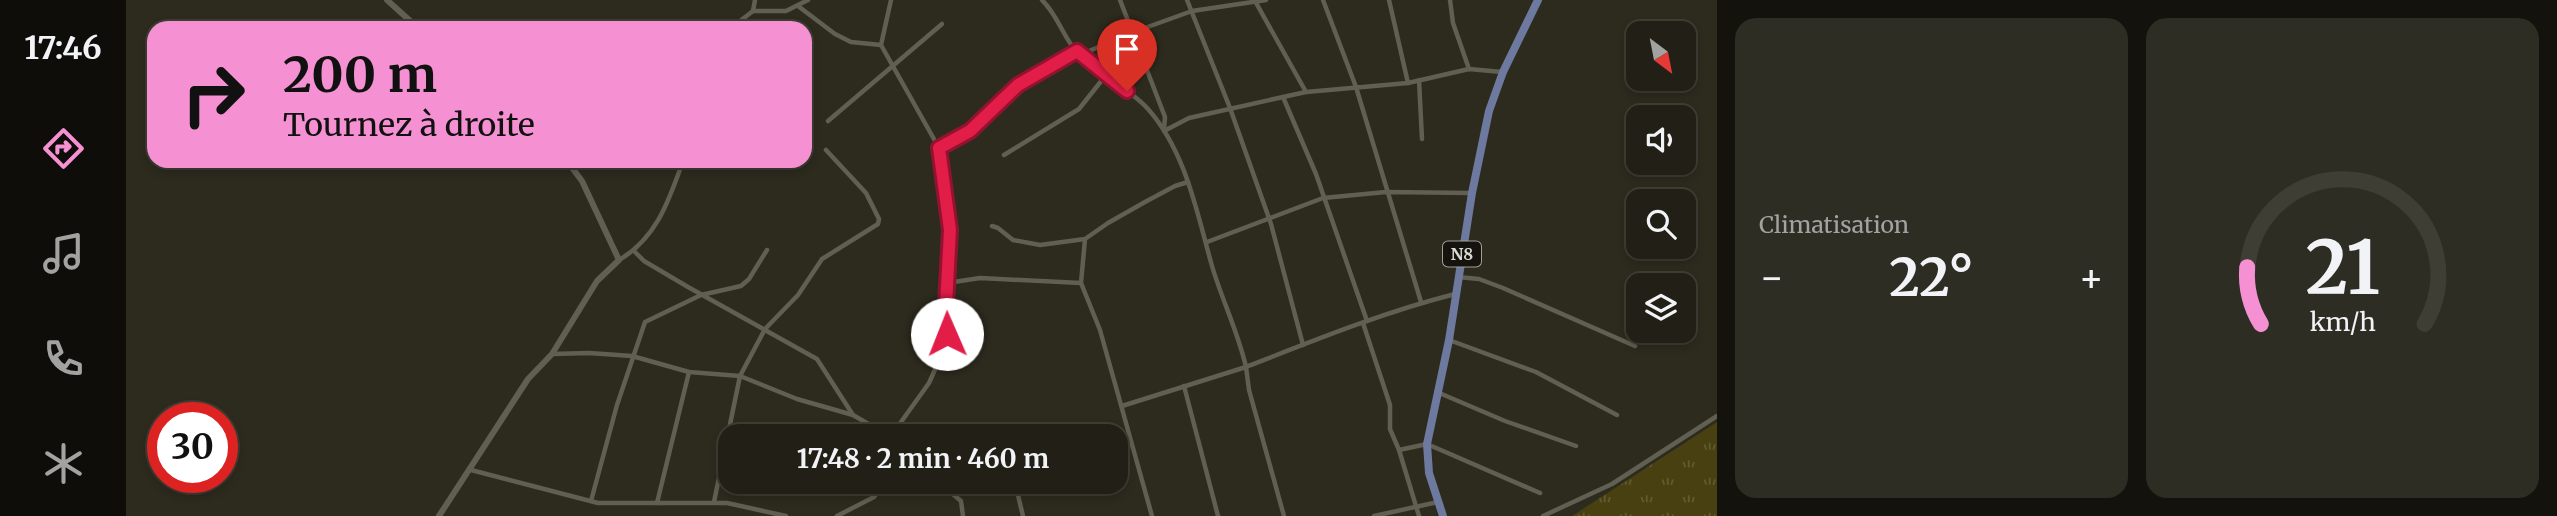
<!DOCTYPE html>
<html lang="fr">
<head>
<meta charset="utf-8">
<style>
  :root { --surface:#222016; --page:#2e2d23; --text:#f1f3f6; --muted:#a2a3a1; --line:#3f3e35; --accent:#f591d2 }
  body { margin:0; font-family:Merriweather,serif; background:var(--page); color:var(--text); height:100vh; display:flex; flex-direction:column; font-size:26px; white-space:nowrap }
  * { box-sizing:border-box; margin:0 }
  p { font-size:23px; color:var(--muted) }
  .icon { flex:none; width:38px; height:38px; fill:none; stroke:currentColor; stroke-width:2; stroke-linecap:round; stroke-linejoin:round }
  .map { position:relative; flex:1; overflow:hidden }
  .details { display:flex; flex-direction:column; gap:18px; padding:18px; background:#13120c; width:840px }
  .details>* { flex:none }
  .banner { position:absolute; left:21px; top:21px; width:665px; height:147px; border-radius:21px; box-shadow:0 4px 10px #0003,0 0 0 2px var(--line); background:#f591d2; color:#111; overflow:hidden }
  .needle { width:46px; rotate:148deg }
  .controls { position:absolute; left:1500px; top:21px; display:grid; gap:14px }
  .controls a { display:grid; place-items:center; width:70px; height:70px; border-radius:14px; background:var(--surface); box-shadow:0 4px 10px #0003,0 0 0 2px var(--line); font-size:35px }
  .speed { position:absolute; left:21px; top:402px; display:flex; gap:14px; font-size:35px; font-weight:700; text-align:center }
  .speed>* { display:grid; place-content:center; width:91px; height:91px; border-radius:50%; background:var(--surface); box-shadow:0 4px 10px #0003,0 0 0 2px var(--line); line-height:1 }
  .speed .limit { border:10px solid #d22; background:#fff; color:#111 }
  .pin { position:absolute; display:grid; place-items:center; width:60px; height:60px; color:#fff; margin:-72px -30px; border-radius:50% 50% 50% 0; rotate:-45deg; box-shadow:0 0 7px #0007 }
  .pin .icon { rotate:45deg }
  .me { position:absolute; width:77px; margin:-38px; rotate:359deg; stroke-linejoin:round; filter:drop-shadow(0 0 5px #0008) }
  .turn { display:flex; align-items:center; gap:24px; height:147px; padding:0 21px; font-size:32px }
  .turn .icon { width:91px; height:91px; stroke-width:2.5 }
  .turn b { display:block; font-size:49px; line-height:60px }
  .big { font-size:52px; font-weight:700; line-height:1.1 }
  .details .widget { flex:1; display:flex; flex-direction:column; justify-content:center; gap:10px; min-width:0; padding:0 24px; border-radius:21px; background:var(--page) }
  .details .dial { align-items:center; gap:0 }
  .dial svg { height:182px; overflow:visible; fill:none; stroke:var(--line); stroke-width:7; stroke-linecap:round; text-anchor:middle }
  .dial text { fill:var(--text); stroke:none }
  .heat { display:flex; justify-content:space-between; align-items:center; font-size:38px; direction:ltr }
  .details .tiles { flex:1; display:grid; gap:18px; grid-template-columns:repeat(2,1fr) }
  .trip { position:absolute; left:592px; top:424px; width:410px; height:70px; border-radius:21px; background:var(--surface); box-shadow:0 4px 10px #0003,0 0 0 2px var(--line); font-weight:700; line-height:70px; text-align:center }
  main { display:flex; flex:1; min-height:0 }
  .menu { display:flex; flex-direction:column; width:126px; justify-content:space-around; align-items:center; background:#0e0d09; color:var(--muted) }
  .menu .icon { width:49px; height:49px }
  .menu .current { color:var(--accent) }
  .menu b { font-size:32px; color:var(--text) }
  .map>svg:first-child { display:block }
</style>
</head>
<body>
<main>
<nav class="menu">
<b>17:46</b>
<svg class="icon current" aria-label="directions" viewBox="0 0 24 24"><path d="M12 3l9 9-9 9-9-9zM9 14v-3h6M13 9l2 2-2 2"/></svg>
<svg class="icon" aria-label="music" viewBox="0 0 24 24"><path d="M9 18V5l10-2v13"/><circle cx="6" cy="18" r="3"/><circle cx="16" cy="16" r="3"/></svg>
<svg class="icon" aria-label="phone" viewBox="0 0 24 24"><path d="M5 4h4l2 5-3 2q2 4 5 5l2-3 5 2v4C11 20 4 13 5 4z"/></svg>
<svg class="icon" aria-label="climate" viewBox="0 0 24 24"><path d="M12 3v18M4 7l16 10M4 17L20 7"/></svg>
</nav>
<div class="map">
<svg width="1591" height="516" viewBox="0 0 1591 516">
  <defs>
    <pattern id="park-tufts" width="24" height="20" patternUnits="userSpaceOnUse" patternTransform="scale(1.75)"><rect width="24" height="20" fill="#484010"/><path d="M3 7l-1-3M5 7V3M7 7l1-3M15 17l-1-3M17 17v-4M19 17l1-3" fill="none" stroke="#625b32"/></pattern>
  </defs>
  <rect width="100%" height="100%" fill="#2d2b1e"/>
  <path fill="url(#park-tufts)" d="M1591 422V516H1446Z"/>
  <g fill="none" stroke-linecap="round" stroke-linejoin="round">
    <g stroke="#615f51" stroke-width="4.5">
      <path d="M916 0C933 16 938 41 955 57 975 76 1003 88 1022 109 1060 152 1071 213 1086 266 1096 300 1112 332 1120 367 1189 340 1258 312 1329 294"/>
      <path d="M994 0 1039 117 1038 130"/>
      <path d="M1061 0 1104 108 1145 224 1177 345"/>
      <path d="M1197 0 1230 87 1295 302"/>
      <path d="M1263 0 1282 83"/>
      <path d="M1324 0 1327 23 1343 69"/>
      <path d="M1129 1 1180 92"/>
      <path d="M672 6 709 34 725 42 755 45"/>
      <path d="M627 11 629 0"/>
      <path d="M605 28 627 11H660L682 0"/>
      <path d="M954 55 1005 33 1066 11 1140 0"/>
      <path d="M1293 80 1296 139"/>
      <path d="M1157 97 1180 92 1282 83 1343 69 1376 72"/>
      <path d="M702 121 816 24"/>
      <path d="M1038 131 1063 118 1157 97 1190 174 1241 321"/>
      <path d="M813 148 844 131 892 85 951 51"/>
      <path d="M878 155 953 109 980 75"/>
      <path d="M866 226 872 228 887 240 914 245 959 239 982 223 1019 202 1049 186 1062 182"/>
      <path d="M959 239 955 283 974 330 1026 516"/>
      <path d="M1081 242 1197 198 1260 192 1346 193"/>
      <path d="M508 251 518 261 562 287 691 359 727 415 763 436"/>
      <path d="M493 260C531 238 543 200 557 161"/>
      <path d="M1332 277 1353 279 1377 288 1509 346"/>
      <path d="M821 283 854 278 955 283"/>
      <path d="M1237 323 1264 405V429L1273 450 1293 516"/>
      <path d="M1323 340 1410 372 1491 415"/>
      <path d="M426 354 463 353 506 356 563 372 614 376 671 399 727 415"/>
      <path d="M1058 386 1092 516"/>
      <path d="M1311 392 1379 421 1450 446"/>
      <path d="M996 406 1120 367 1123 390 1158 516"/>
      <path d="M765 436 803 383 815 356 823 324 820 305 824 230 813 148 755 45 765 0"/>
      <path d="M1273 450 1301 444 1414 493"/>
      <path d="M345 470 472 503H601L660 516"/>
      <path d="M811 481 835 501 837 516"/>
      <path d="M465 501 491 405 519 322 575 295 615 286 623 279 641 250"/>
      <path d="M588 502 614 376 639 329 672 295 696 259 752 224 753 219 740 193 700 150"/>
      <path d="M531 503 563 372"/>
      <path d="M711 516 748 497 759 481"/>
      <path d="M897 516 890 487 911 481"/>
      <path d="M1248 516 1312 502"/>
      <path d="M1417 516 1486 484 1591 416"/>
    </g>
    <g stroke="#615f51" stroke-width="6">
      <path d="M261 0 292 28"/>
      <path d="M313 516 402 379 426 354 471 281 493 260 456 181 441 161"/>
    </g>
    <path stroke="#6d799e" stroke-width="8" d="M1317 516 1303 473 1301 444 1323 340 1346 193 1363 111 1377 72 1412 0"/>
  </g>
  <g fill="none" stroke-linecap="round" stroke-linejoin="round">
    <g stroke="#92132f" stroke-width="18">
      <path id="route" d="M821 334 823 324 820 305 824 230 813 148 844 131 892 85 951 51 1001 91"/>
    </g>
    <use href="#route" stroke="#e11d48" stroke-width="12"/>
  </g>
  <g text-anchor="middle" dominant-baseline="central" stroke-width="7" stroke-linejoin="round" paint-order="stroke">
    <rect fill="#14130d" stroke="#a1a098" stroke-width="2" x="1317" y="241.5" width="38" height="25" rx="5"/>
    <g font-size="16" font-weight="bold" fill="#dddcd4">
      <text x="1336" y="254">N8</text>
    </g>
  </g>
</svg>
<div class="controls">
<a><svg class="needle" viewBox="-14 -14 28 28"><path d="M0-13l5 13h-10z" fill="#e53935"/><path d="M0 13l5-13h-10z" fill="#a2a3a1"/></svg></a>
<a><svg class="icon" aria-label="sound" viewBox="0 0 24 24"><path d="M4 9h4l5-4v14l-5-4H4zM17 9q2 3 0 6"/></svg></a>
<a><svg class="icon" aria-label="search" viewBox="0 0 24 24"><circle cx="10" cy="10" r="6"/><path d="M15 15l6 6"/></svg></a>
<a><svg class="icon" aria-label="layers" viewBox="0 0 24 24"><path d="M12 4l9 5-9 5-9-5zM3 14l9 5 9-5"/></svg></a>
</div>
<div class="speed"><div class="limit">30</div></div>
<div class="pin" style="left:1001px;top:91px;background:#d93025"><svg class="icon" aria-label="arrive" viewBox="0 0 24 24"><path d="M6 21V4h12l-3 4 3 4H6"/></svg></div>
<svg class="me" style="left:821px;top:334px" viewBox="-20 -20 40 40"><circle r="19" fill="#fff"/><path d="M0-13L10 11 0 6-10 11z" fill="#e11d48"/></svg>
<div class="trip">17:48 · 2 min · 460 m</div>
<div class="banner">
<div class="turn"><svg class="icon" aria-label="right" viewBox="0 0 24 24"><path d="M7 20v-9h11M14 6l5 5-5 5"/></svg><div><b>200 m</b>Tournez à droite</div></div>
</div>
</div>
<section class="details">
<div class="tiles">
<div class="widget"><p>Climatisation</p>
<div class="heat"><a>−</a><b class="big">22°</b><a>+</a></div>
</div>
<div class="widget dial"><svg viewBox="0 0 100 80">
<path d="M14 69A42 42 0 1 1 86 69"/>
<path d="M14 69A42 42 0 0 1 8 44" stroke="#f591d2"/>
<text x="50" y="56" font-size="32" font-weight="700">21</text>
<text x="50" y="72" font-size="11">km/h</text>
</svg></div>
</div>
</section>
</main>
</body>
</html>
